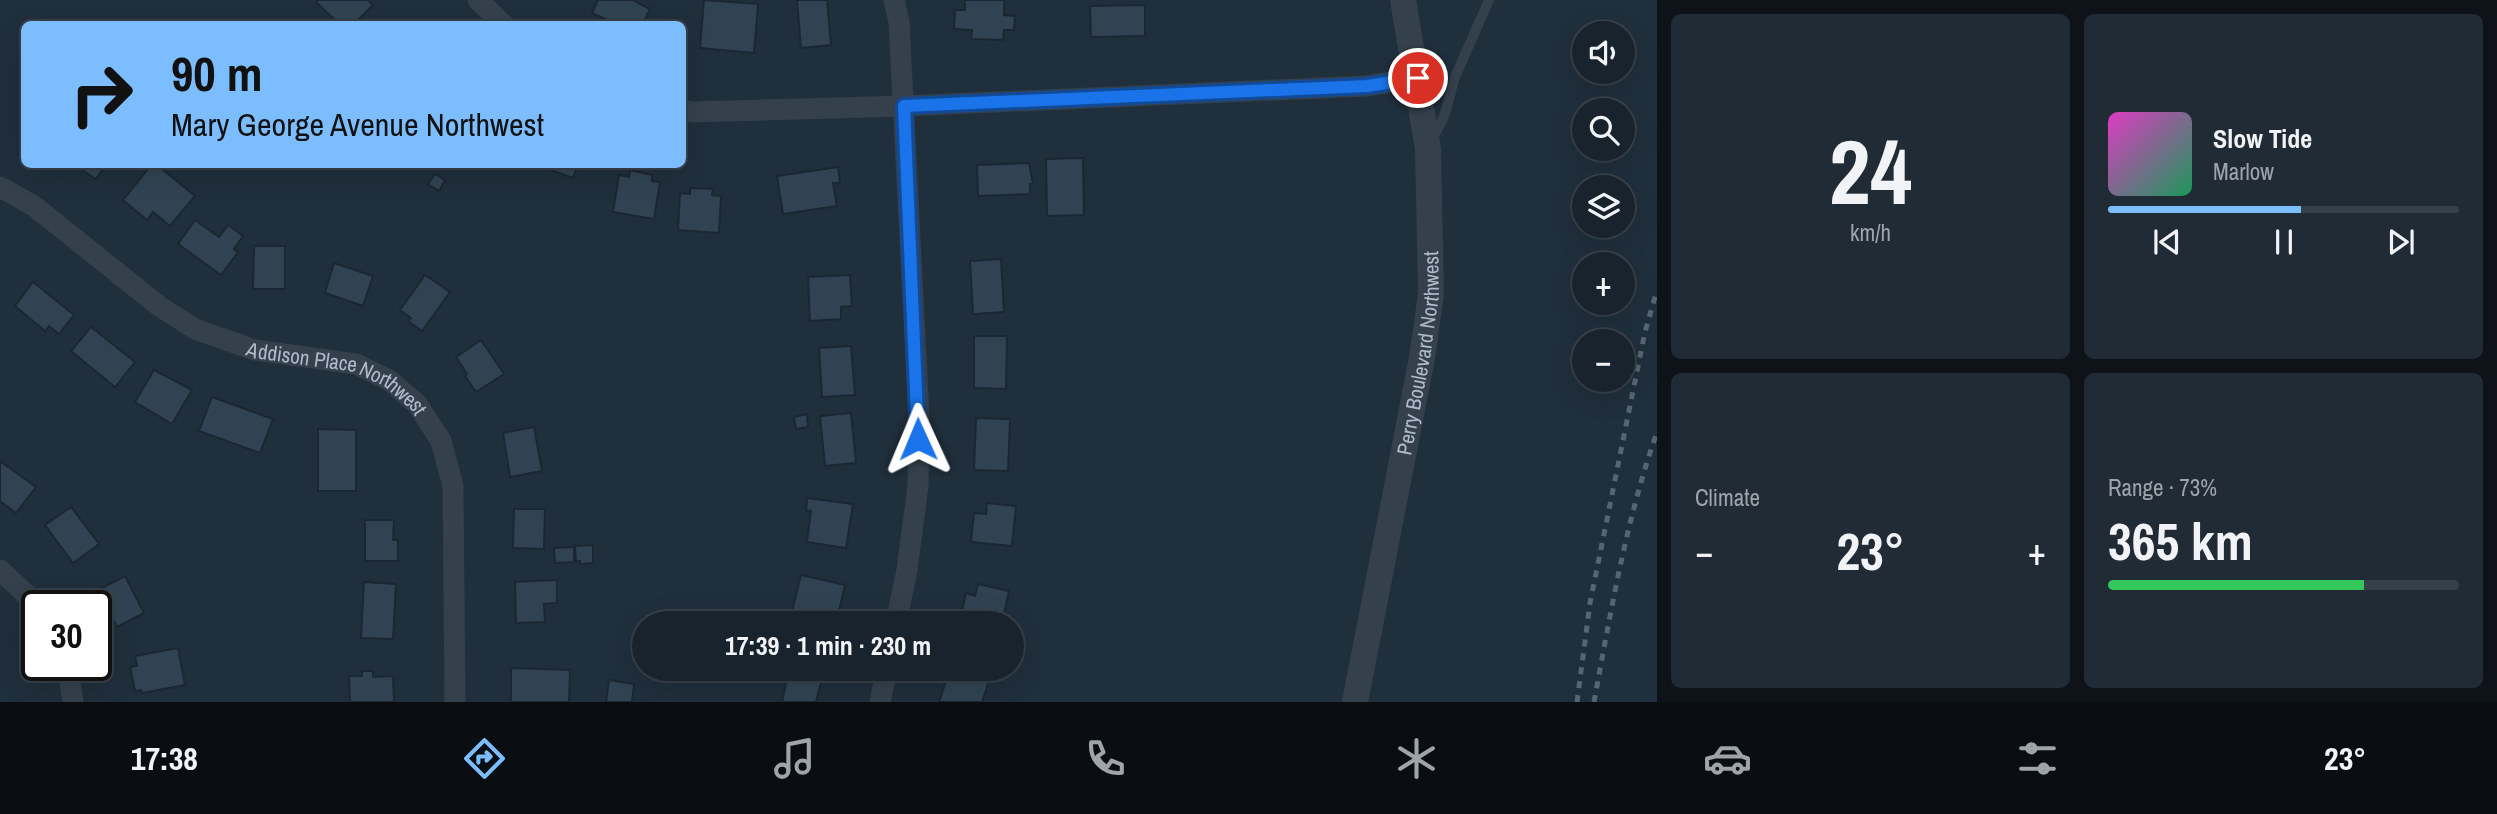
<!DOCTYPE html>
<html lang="en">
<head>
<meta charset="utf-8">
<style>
  :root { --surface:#18232d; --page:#212b35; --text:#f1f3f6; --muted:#9fa4aa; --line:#364049; --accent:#7cbdff }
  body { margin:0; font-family:"Archivo Narrow",sans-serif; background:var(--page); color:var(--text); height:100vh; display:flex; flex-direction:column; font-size:26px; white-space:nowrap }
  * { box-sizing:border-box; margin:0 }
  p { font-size:23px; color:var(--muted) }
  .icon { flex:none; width:38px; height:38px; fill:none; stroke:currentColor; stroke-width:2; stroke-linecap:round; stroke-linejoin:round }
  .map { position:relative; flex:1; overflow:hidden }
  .details { display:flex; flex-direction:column; gap:14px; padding:14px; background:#0d1319; width:840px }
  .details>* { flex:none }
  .guide { position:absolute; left:21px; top:21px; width:665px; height:147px; border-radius:10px; box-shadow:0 7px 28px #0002,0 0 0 2px var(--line); background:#7cbdff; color:#111; overflow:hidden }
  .controls { position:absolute; left:1572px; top:21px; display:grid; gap:14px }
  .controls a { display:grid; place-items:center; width:63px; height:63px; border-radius:50%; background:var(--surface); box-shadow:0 7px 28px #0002,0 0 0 2px var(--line); font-size:35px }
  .speed { position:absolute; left:21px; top:590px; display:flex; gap:14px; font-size:35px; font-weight:700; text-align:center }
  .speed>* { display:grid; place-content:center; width:91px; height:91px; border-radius:50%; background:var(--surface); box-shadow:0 7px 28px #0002,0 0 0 2px var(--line); line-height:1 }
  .speed .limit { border:4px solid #111; border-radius:10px; background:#fff; color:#111 }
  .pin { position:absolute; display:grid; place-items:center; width:60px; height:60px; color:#fff; margin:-30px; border:4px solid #fff; border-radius:50%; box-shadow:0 2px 7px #0007 }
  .me { position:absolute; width:77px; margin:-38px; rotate:359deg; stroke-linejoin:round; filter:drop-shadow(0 0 5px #0008) }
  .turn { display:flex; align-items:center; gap:24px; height:147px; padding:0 35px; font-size:32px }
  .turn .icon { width:91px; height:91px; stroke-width:2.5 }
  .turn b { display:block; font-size:49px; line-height:60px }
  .big { font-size:52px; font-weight:800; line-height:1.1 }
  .details .widget { flex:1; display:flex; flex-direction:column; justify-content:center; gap:10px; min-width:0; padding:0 24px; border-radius:10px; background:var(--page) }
  .details .dial { align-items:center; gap:0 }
  .dial b { font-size:91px; line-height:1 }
  .song { display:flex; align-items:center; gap:21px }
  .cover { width:84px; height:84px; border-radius:10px; background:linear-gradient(135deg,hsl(310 70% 55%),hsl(150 70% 35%)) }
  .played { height:7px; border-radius:4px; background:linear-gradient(90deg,var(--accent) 55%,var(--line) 55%) }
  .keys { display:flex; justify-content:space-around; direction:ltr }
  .heat { display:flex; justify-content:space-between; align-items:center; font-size:38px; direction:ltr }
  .charge { height:10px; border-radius:5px; background:linear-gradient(90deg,#34c759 73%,var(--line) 0) }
  .details .tiles { flex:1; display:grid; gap:14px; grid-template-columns:repeat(2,1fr) }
  .trip { position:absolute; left:632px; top:611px; width:392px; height:70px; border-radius:35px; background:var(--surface); box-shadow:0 7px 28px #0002,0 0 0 2px var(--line); font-weight:800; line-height:70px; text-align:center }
  .menu { display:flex; height:112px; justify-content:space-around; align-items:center; background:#0a0e12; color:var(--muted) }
  .menu .icon { width:49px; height:49px }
  .menu .active { color:var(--accent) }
  .menu b { font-size:32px; color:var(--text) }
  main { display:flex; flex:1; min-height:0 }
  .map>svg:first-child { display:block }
</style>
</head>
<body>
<main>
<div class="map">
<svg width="1657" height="702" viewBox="0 0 1657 702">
  <rect width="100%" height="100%" fill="#202f3c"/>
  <g fill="#314352" stroke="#1b2732" stroke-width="2">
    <path d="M318 0H368L373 5 354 24H339L316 2Z"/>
    <path d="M598 0H633L650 9 643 24H616L592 13Z"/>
    <path d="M704 0 758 4 754 53 700 48Z"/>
    <path d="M797 0H827L831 45 801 48Z"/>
    <path d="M965 0H1004V15L1015 16 1014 30H1004L1003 40 971 39 972 30 954 29 955 10H965Z"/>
    <path d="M1145 5V36L1091 37 1090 6Z"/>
    <path d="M1083 158 1084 215 1047 216 1046 159Z"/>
    <path d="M1029 163 1033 184H1030V194L978 196 977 165Z"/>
    <path d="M73 164H106L96 179Z"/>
    <path d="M152 164H156L195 196 170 226 153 212 147 220 123 200Z"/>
    <path d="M535 164H578L573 178Z"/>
    <path d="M838 167 840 183H833L837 206 783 214 777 176Z"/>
    <path d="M630 170 652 175V181L660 182 654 219 613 212 619 175 629 177Z"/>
    <path d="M435 174 445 180 439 191 428 184Z"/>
    <path d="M690 188 713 189 712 195 721 196 719 233 678 230 680 193 690 194Z"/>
    <path d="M195 220 219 237 228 225 243 236 234 249 238 252 221 275 178 244Z"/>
    <path d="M254 246H285V289H253Z"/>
    <path d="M1001 259 1004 312 973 314 970 261Z"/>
    <path d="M334 263 373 276 363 306 325 293Z"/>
    <path d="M425 275 450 292 422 331 408 321 411 318 400 310Z"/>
    <path d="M850 275 852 306 841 307V319L810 321 808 277Z"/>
    <path d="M33 282 74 315 59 334 49 326 45 331 15 306Z"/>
    <path d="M91 327 135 362 115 387 71 351Z"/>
    <path d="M974 336H1007L1006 389 974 388Z"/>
    <path d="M481 340 504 374 476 392 465 376 467 374 456 357Z"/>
    <path d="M851 346 855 395 822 397 819 348Z"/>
    <path d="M154 370 192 390 172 424 135 402Z"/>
    <path d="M212 397 273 419 260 453 199 431Z"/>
    <path d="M851 413 856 463 825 466 820 416Z"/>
    <path d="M807 414 808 427 796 429 794 417Z"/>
    <path d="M976 418 1010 419 1008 471 974 470Z"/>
    <path d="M534 427 542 471 510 477 503 433Z"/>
    <path d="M318 429 356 430V491H318Z"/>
    <path d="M0 461 36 487 16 513 0 501Z"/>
    <path d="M807 498 853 504 846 548 807 542 811 511 806 510Z"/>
    <path d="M987 503 1016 506 1012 546 971 542 974 513 986 514Z"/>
    <path d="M71 507 99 544 73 563 45 525Z"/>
    <path d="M514 509H545L544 549 513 548Z"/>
    <path d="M365 520H394L393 540H398V561H365Z"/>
    <path d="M593 545V563L580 564V561H576L575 546Z"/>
    <path d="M574 547V562L555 563 554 548Z"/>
    <path d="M801 575 845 585 839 611 835 610 831 623 791 615Z"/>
    <path d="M125 576 144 613 117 627 98 590Z"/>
    <path d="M557 580V603L544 604 545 622 516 623 515 582Z"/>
    <path d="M364 582 396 584 393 639 361 638Z"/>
    <path d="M978 584 1009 591 1002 623H959L966 593 975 596Z"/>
    <path d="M178 648 185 685 142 693 141 690 135 691 130 667 137 666 135 656Z"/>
    <path d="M511 668 570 670 569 702H511Z"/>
    <path d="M668 668H688L686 682 667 680Z"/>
    <path d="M789 668 823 675 816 702H782Z"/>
    <path d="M958 668H973L991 675 982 702H939L947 678 954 680Z"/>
    <path d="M362 671H373V677L393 676 394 702H350L349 676H362Z"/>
    <path d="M609 680 634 684 632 702H606Z"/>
  </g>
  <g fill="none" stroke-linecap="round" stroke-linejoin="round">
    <path stroke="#34404c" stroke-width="10" d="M1432 140 1444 117 1455 77 1489 0"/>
    <g stroke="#34404c" stroke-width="21">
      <path d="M478 0 503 24"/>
      <path d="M894 0 899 22 919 416 918 486 907 570 896 623"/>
      <path d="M682 110 693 112 904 106 1366 86 1418 78"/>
      <path id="s1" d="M0 187 34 206 159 306 195 329 255 350 356 364 389 380 417 404 441 441 453 486 455 702"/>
      <path d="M0 570 30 598 37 609"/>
      <path d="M65 665 70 682 73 702"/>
      <path d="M880 702 887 668"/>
    </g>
    <path stroke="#34404c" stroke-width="26" id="s2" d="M1355 702 1422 358 1431 294 1428 149 1403 0"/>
    <g stroke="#556573" stroke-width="5" stroke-dasharray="7 7" stroke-linecap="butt">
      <path d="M1577 702 1590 603 1645 332 1657 290"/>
      <path d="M1594 702C1611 611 1626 520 1657 432"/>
    </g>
  </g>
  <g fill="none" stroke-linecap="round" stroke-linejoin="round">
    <g stroke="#114b97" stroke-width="18">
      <path id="route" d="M918 439 904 106 1367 86 1418 78"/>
    </g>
    <use href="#route" stroke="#1a73e8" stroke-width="12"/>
  </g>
  <g text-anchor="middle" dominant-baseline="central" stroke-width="7" stroke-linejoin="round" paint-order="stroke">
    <g font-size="21" fill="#aebbc8" stroke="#192530">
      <text stroke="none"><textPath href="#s2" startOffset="355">Perry Boulevard Northwest</textPath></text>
      <text stroke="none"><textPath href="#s1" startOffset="394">Addison Place Northwest</textPath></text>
    </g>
  </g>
</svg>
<div class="controls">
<a><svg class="icon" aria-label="sound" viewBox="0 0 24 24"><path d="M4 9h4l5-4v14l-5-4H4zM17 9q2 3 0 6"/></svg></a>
<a><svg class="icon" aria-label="search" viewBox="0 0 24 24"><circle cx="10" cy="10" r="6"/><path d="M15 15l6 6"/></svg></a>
<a><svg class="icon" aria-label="layers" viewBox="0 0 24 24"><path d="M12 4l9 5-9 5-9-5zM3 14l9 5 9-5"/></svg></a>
<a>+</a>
<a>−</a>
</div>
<div class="speed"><div class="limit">30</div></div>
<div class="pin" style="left:1418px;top:78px;background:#d93025"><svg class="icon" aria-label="arrive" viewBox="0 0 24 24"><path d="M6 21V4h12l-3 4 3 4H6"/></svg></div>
<svg class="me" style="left:918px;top:439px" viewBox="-20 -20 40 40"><path d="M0-17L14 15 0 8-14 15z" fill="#1a73e8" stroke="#fff" stroke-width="4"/></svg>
<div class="trip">17:39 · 1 min · 230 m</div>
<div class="guide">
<div class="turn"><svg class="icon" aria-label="right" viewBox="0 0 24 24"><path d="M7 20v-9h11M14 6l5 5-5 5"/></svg><div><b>90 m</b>Mary George Avenue Northwest</div></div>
</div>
</div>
<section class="details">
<div class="tiles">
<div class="widget dial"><b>24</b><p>km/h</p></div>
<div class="widget">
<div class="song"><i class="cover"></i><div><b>Slow Tide</b><p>Marlow</p></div></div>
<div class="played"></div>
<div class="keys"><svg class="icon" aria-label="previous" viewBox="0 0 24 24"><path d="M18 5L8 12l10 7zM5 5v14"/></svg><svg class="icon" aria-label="pause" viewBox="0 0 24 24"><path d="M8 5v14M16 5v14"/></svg><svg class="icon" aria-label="next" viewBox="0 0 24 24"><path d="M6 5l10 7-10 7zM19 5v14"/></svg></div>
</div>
<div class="widget"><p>Climate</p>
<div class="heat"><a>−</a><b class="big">23°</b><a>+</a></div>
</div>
<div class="widget"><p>Range · 73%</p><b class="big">365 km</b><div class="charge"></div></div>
</div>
</section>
</main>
<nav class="menu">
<b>17:38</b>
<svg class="icon active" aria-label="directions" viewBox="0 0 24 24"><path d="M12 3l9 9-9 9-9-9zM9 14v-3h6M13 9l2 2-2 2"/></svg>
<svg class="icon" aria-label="music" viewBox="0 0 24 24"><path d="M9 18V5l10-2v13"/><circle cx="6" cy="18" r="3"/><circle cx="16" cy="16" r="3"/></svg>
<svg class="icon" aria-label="phone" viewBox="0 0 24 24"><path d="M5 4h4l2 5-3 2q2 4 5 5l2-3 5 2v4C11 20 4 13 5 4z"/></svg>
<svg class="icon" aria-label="climate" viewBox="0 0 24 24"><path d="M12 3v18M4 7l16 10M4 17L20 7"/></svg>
<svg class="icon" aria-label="car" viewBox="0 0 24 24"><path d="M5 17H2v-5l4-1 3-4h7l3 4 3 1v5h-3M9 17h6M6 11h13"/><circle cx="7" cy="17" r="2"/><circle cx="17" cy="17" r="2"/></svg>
<svg class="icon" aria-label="filters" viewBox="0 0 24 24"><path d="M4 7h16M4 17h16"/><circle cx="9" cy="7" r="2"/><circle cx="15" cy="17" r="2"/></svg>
<b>23°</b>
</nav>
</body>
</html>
